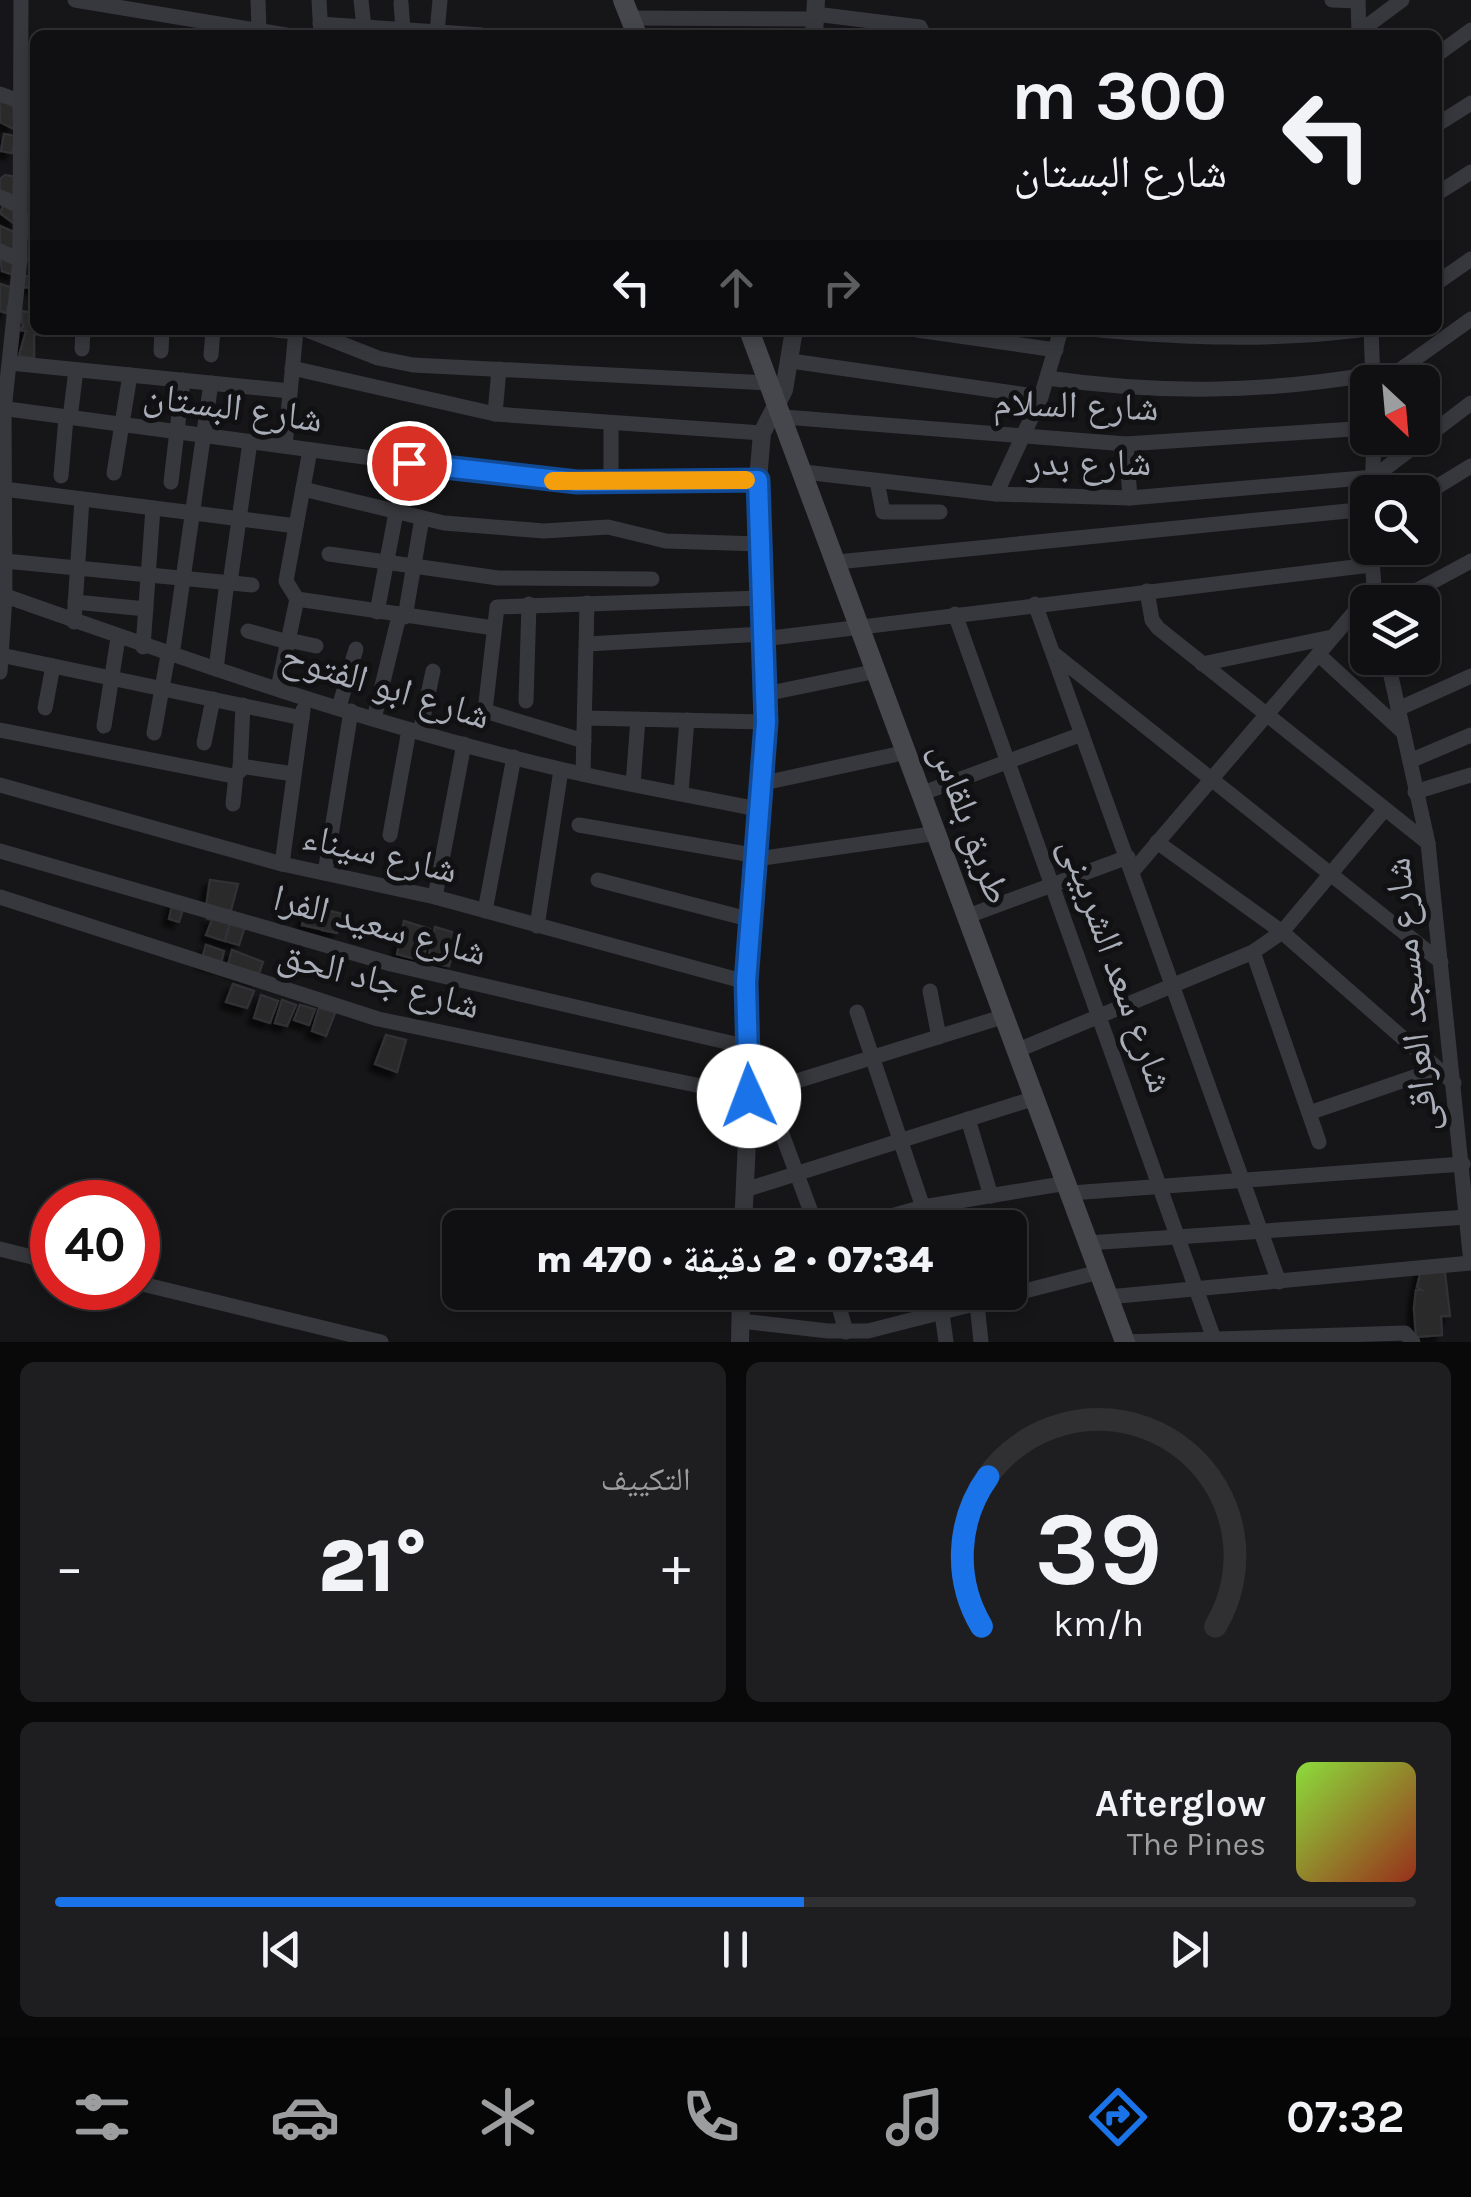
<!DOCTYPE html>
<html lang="ar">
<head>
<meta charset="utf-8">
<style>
  :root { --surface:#101012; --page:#1e1e20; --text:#f1f3f6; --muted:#9c9d9f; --line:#303032; --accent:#1a73e8 }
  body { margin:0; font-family:Karla,"Noto Naskh Arabic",sans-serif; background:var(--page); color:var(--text); direction:rtl; height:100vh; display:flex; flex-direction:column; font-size:38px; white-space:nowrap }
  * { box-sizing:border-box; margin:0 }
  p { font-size:32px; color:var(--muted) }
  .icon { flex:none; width:55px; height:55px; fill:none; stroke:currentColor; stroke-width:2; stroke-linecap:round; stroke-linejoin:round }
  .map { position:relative; height:1342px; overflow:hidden; direction:ltr }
  .side { display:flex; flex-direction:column; gap:20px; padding:20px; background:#09090a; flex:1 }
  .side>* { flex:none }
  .hud { position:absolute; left:30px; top:30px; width:1412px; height:305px; border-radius:15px; box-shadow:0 5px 15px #0003,0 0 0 2px var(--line); direction:rtl; background:#101012; color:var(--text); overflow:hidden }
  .needle { width:65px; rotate:154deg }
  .tools { position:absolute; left:1350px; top:365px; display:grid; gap:20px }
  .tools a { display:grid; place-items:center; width:90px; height:90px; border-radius:15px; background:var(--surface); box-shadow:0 5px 15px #0003,0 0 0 2px var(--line); font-size:50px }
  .speed { position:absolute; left:30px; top:1180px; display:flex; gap:20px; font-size:50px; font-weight:700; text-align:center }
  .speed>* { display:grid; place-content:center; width:130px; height:130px; border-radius:50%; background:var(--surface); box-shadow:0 5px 15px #0003,0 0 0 2px var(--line); line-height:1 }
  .speed .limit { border:15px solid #d22; background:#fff; color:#111 }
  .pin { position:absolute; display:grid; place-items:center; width:85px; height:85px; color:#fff; margin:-42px; border:5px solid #fff; border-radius:50%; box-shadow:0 2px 10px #0007 }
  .me { position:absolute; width:110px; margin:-55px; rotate:358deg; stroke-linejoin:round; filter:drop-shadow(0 0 8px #0008) }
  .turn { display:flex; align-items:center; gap:35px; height:210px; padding:0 50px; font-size:45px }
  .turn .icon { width:130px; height:130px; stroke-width:2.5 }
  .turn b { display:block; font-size:70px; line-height:85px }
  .lanes { display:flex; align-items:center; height:95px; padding:0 50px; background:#0003; justify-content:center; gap:50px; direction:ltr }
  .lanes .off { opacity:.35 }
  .big { font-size:75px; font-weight:800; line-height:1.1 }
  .side .widget { flex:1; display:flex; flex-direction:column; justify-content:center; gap:15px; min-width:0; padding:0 35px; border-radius:15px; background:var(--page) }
  .side .dial { align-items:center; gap:0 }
  .dial svg { height:260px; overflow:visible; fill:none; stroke:var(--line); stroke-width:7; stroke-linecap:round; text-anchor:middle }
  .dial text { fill:var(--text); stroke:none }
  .song { display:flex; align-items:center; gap:30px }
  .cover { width:120px; height:120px; border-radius:15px; background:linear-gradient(135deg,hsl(90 70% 55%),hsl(10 70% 35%)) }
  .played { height:10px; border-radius:5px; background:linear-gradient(90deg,var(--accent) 55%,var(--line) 55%) }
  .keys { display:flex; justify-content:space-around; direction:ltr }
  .heat { display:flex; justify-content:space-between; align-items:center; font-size:55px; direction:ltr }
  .side .tiles { flex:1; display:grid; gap:20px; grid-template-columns:1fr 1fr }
  .widget:last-child { grid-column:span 2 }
  .trip { position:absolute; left:442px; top:1210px; width:585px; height:100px; border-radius:15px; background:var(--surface); box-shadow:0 5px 15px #0003,0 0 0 2px var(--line); font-weight:800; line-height:100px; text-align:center; direction:rtl }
  .dock { display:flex; height:160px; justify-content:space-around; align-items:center; background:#060607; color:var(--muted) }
  .dock .icon { width:70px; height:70px }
  .dock .selected { color:var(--accent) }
  .dock b { font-size:45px; color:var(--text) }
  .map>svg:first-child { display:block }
</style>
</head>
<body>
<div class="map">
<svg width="1471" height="1342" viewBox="0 0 1471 1342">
  <defs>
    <filter id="shadow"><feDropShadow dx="-6" dy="6" stdDeviation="2.5" flood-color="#0009"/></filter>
  </defs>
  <rect width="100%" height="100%" fill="#161618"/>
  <g fill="#29292c" stroke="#303034" stroke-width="2.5" filter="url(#shadow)">
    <path d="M22 77 34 80 33 99H21Z"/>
    <path d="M0 99 13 106 14 129 0 122Z"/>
    <path d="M23 111 35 112 31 133 23 132Z"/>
    <path d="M4 134 15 136 12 153 1 151Z"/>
    <rect x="28" y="138" width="7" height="19"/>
    <path d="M5 175 16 177 17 196 0 191V179Z"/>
    <path d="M4 204 16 209V225L0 213Z"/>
    <path d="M27 215 35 216V239L28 238Z"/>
    <path d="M0 226 14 232 13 250 0 245Z"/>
    <path d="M0 254 18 262 14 275 2 271Z"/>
    <path d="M23 276 35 277V288L22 287Z"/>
    <path d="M0 284 13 288 6 313 0 311Z"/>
    <path d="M21 311 35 313V330L40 335 34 334V358L19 356 26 331 18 330 23 327Z"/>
    <path d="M210 880 238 884 231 910 206 907Z"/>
    <path d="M173 902 184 906 179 922 169 919Z"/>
    <path d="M306 907 324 913 320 929 302 925Z"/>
    <path d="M326 910 342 914 337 933 322 930Z"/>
    <path d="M206 918 231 919 224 941 206 935 212 920Z"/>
    <path d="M232 919 246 923 239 945 225 941Z"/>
    <path d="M404 921 430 929 423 961 397 954Z"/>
    <path d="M435 927 452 932 456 939 449 966 427 963Z"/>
    <path d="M206 945 224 951 220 967 201 962Z"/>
    <path d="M232 950 263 962 257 979 227 969Z"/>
    <path d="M233 984 254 991 247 1008 226 1002Z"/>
    <path d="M261 995 278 1001 270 1023 254 1018Z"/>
    <path d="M282 1000 296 1005 287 1026 275 1023Z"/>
    <path d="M300 1005 315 1009 309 1025 294 1020Z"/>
    <path d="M319 1008 335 1013 326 1036 312 1031Z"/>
    <path d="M386 1035 406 1040 397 1072 375 1064Z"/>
    <path d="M1444 1265 1450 1316H1441L1442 1335 1416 1337 1414 1308 1416 1290H1422L1417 1287 1422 1266Z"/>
  </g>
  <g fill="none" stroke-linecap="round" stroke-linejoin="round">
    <g stroke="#37383d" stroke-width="15">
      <path d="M75 0 286 35"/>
      <path d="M258 0 259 31"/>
      <path d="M319 0 321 35"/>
      <path d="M361 0 364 27"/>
      <path d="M1332 0 1358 1"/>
      <path d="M1358 0 1359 35"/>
      <path d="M401 3 403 30"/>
      <path d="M815 14 920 27 924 35"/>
      <path d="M630 18 815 19"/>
      <path d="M320 24 482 35"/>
      <path d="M437 32 440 0"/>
      <path d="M1359 32 1402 0"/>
      <path d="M1438 54 1471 30"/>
      <path d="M0 94 35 107"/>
      <path d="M1438 124 1471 103"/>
      <path d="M1438 193 1471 172"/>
      <path d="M0 197 19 206"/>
      <path d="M0 251 20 260"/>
      <path d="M1438 282 1471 259"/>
      <path d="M275 330 296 332"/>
      <path d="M307 330 378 358 413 365 770 383"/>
      <path d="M917 330 1056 350"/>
      <path d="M1099 330C1187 338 1270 341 1359 330"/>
      <path d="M1371 330 1373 381"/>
      <path d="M82 349 83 330"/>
      <path d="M161 351 162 330"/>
      <path d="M211 355 213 330"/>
      <path d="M791 361 1041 397"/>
      <path d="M10 363 290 391"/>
      <path d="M292 368 495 414 762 433"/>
      <path d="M1047 378C1159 394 1262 393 1373 374"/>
      <path d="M1383 382 1471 319"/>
      <path d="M0 408 543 481 758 480"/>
      <path d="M495 414 499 369"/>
      <path d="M784 417 1126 444 1368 428"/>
      <path d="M70 418 76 370"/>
      <path d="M1126 444 1130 498"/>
      <path d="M285 446 296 330"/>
      <path d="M804 472 996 494 1130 498 1374 477 1471 403"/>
      <path d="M114 473 130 375"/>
      <path d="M61 476 66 418"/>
      <path d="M877 481 883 512H940"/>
      <path d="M171 482 183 380"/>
      <path d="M611 482V423"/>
      <path d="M4 489 296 526"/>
      <path d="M303 489 444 523 544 531 608 527 666 541 760 544"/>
      <path d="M1372 492 1374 438"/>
      <path d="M996 494 1041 397 1061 330"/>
      <path d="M1422 496 1471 466"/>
      <path d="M1371 548 1375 598"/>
      <path d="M329 554 498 578 652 579"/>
      <path d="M5 561 252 585"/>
      <path d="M837 562 1368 509"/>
      <path d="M230 583 250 442"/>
      <path d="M1147 591 1152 620 1158 628 1428 843"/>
      <path d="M0 594C184 659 370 725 560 769 627 785 695 796 762 810"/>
      <path d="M297 599 494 628"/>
      <path d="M297 599 286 581 310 450"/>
      <path d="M75 602 146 609"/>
      <path d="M1395 602 1471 561"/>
      <path d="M1035 604 1279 1282"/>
      <path d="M377 612 396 513"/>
      <path d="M955 614 1214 1339"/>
      <path d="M405 617 422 518"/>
      <path d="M74 622 82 499"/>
      <path d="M248 631 288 642"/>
      <path d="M763 639 1371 565"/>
      <path d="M288 640 316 646"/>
      <path d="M587 644 763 634"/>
      <path d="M143 647 153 508"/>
      <path d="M1053 653 1441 962"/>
      <path d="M1318 654 1403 732"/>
      <path d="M1 655 302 718"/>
      <path d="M172 656 211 383"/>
      <path d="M1202 664 1332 637"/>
      <path d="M216 669 227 582"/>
      <path d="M0 672 5 596 4 410 20 260 21 0"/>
      <path d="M278 688 297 599"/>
      <path d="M765 694 877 671"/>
      <path d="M526 701 529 604"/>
      <path d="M339 707 356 649"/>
      <path d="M45 708 53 666"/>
      <path d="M1398 709 1471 676"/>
      <path d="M585 718 766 722"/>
      <path d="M374 719 399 616"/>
      <path d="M104 726 118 638"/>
      <path d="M0 730 233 776 240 771 243 705"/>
      <path d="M420 732 433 671"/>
      <path d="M154 733 168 655"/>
      <path d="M584 741 485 711 497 607 762 598"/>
      <path d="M204 743 213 699"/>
      <path d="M1410 761 1471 735"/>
      <path d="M240 766 294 774"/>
      <path d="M583 774 587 603"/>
      <path d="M764 783 907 752"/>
      <path d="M633 784 638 719"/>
      <path d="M0 785 282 864 435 897 746 982"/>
      <path d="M1415 792 1471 775"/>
      <path d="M681 793 687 720"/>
      <path d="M923 793 1082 734"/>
      <path d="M233 804 236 775"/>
      <path d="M579 825 758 856"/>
      <path d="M390 835 409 730"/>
      <path d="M1157 842 1282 932 1454 1083"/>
      <path d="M0 851 391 964 748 1047"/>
      <path d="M757 859 938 833"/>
      <path d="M282 864 303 710"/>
      <path d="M1133 871 1374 589"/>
      <path d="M325 873 351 711"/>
      <path d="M598 880 752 920"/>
      <path d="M0 897 378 1019 749 1096 1005 1016"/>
      <path d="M435 897 464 744"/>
      <path d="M485 911 514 757"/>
      <path d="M968 916 1128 857"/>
      <path d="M537 926 561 770"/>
      <path d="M1253 952 1319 1142"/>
      <path d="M930 991 939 1037"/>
      <path d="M857 1012 930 1228"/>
      <path d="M1018 1050 1253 952 1282 932 1385 809"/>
      <path d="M766 1091 817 1228"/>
      <path d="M1309 1113 1437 1069"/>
      <path d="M968 1119 991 1196"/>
      <path d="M745 1190 1035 1098"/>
      <path d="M1071 1193 1463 1164"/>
      <path d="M849 1228 923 1207 1067 1183"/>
      <path d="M1088 1243 1468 1217"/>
      <path d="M0 1249 52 1262"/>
      <path d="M138 1283 381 1342"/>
      <path d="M835 1292 846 1332"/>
      <path d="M1108 1297 1471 1263 1428 843 1387 658"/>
      <path d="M977 1304 981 1342"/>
      <path d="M942 1313 946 1342"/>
      <path d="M741 1321 828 1331H868L1099 1272"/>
      <path d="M1123 1342 1405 1333 1413 1342"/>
    </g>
    <g stroke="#37383d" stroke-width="18">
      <path d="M814 35 816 0"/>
      <path d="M743 1228 749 1096 746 982 766 722 758 480 762 433 784 390 794 330"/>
      <path d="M740 1342 741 1292"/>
    </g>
    <g stroke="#45474d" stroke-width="20">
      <path d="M623 0 637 35"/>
      <path d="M749 330 1125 1342"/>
    </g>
  </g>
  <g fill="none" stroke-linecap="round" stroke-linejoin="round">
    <g stroke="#114b97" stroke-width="25">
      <path id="route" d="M409 463 577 482 758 480 766 722 746 982 749 1096"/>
    </g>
    <use href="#route" stroke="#1a73e8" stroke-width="18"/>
    <path stroke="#f59e0b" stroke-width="18" d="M553 481 746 480"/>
  </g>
  <g text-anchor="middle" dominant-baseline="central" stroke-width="10" stroke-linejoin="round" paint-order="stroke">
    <g font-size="38" fill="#a8adb8" stroke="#111113">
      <text transform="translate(1076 405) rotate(2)">شارع السلام</text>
      <text transform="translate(233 407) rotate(8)">شارع البستان</text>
      <text x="1089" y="462">شارع بدر</text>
      <text transform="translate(386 686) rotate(17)">شارع ابو الفتوح</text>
      <text transform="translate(971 823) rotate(70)">طريق بلقاس</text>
      <text transform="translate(380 853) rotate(13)">شارع سيناء</text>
      <text transform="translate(380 925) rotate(15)">شارع سعيد الفرا</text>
      <text transform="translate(1117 965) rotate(70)">شارع سعد الشربينى</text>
      <text transform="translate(379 980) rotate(15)">شارع جاد الحق</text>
      <text transform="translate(1411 995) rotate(-96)">شارع مسجد العراقى</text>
    </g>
  </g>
</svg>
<div class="tools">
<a><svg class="needle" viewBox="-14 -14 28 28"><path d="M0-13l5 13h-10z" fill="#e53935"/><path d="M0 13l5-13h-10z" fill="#9c9d9f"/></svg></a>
<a><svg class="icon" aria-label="search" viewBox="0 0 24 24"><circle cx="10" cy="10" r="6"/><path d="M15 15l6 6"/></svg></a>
<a><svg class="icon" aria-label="layers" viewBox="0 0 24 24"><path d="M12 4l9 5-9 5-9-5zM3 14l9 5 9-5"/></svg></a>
</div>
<div class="speed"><div class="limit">40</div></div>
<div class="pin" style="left:409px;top:463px;background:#d93025"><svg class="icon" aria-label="arrive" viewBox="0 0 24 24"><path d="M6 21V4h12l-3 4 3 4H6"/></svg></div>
<svg class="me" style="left:749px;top:1096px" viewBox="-20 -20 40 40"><circle r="19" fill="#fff"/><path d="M0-13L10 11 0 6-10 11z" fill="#1a73e8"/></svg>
<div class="trip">07:34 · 2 دقيقة · 470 m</div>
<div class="hud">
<div class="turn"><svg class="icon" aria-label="left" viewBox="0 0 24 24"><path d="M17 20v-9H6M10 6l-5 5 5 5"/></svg><div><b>300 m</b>شارع البستان</div></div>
<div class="lanes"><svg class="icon" aria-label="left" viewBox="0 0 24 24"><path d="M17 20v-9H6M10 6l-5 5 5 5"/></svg><svg class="icon off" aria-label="ahead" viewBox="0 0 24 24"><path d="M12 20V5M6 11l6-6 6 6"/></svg><svg class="icon off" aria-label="right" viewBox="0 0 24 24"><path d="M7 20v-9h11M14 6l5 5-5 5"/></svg></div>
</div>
</div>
<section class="side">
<div class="tiles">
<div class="widget dial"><svg viewBox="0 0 100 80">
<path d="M14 69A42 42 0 1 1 86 69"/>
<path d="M14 69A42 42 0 0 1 16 23" stroke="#1a73e8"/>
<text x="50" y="56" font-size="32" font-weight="700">39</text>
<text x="50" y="72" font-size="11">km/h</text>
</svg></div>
<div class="widget"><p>التكييف</p>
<div class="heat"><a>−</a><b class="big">21°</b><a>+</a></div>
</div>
<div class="widget">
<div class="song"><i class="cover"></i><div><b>Afterglow</b><p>The Pines</p></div></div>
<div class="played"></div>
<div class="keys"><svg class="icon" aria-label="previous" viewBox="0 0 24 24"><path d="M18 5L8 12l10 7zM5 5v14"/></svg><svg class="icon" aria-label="pause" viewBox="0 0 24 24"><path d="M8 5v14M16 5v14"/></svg><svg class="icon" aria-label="next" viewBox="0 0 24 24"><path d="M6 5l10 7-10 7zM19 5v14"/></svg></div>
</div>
</div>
</section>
<nav class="dock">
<b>07:32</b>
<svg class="icon selected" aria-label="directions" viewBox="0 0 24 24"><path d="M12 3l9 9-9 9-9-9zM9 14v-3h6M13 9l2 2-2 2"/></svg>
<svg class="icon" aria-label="music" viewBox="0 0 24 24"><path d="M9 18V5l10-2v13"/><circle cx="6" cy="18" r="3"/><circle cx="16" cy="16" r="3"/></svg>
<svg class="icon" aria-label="phone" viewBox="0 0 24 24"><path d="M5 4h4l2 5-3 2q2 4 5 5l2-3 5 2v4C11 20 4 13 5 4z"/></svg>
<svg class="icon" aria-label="climate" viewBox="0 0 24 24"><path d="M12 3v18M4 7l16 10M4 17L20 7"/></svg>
<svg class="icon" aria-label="car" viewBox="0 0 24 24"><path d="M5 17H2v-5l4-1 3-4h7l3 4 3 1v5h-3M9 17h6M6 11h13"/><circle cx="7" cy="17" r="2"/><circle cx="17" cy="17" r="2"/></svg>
<svg class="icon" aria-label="filters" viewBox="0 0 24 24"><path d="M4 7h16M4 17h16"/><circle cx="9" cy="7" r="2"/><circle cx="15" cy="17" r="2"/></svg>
</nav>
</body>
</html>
